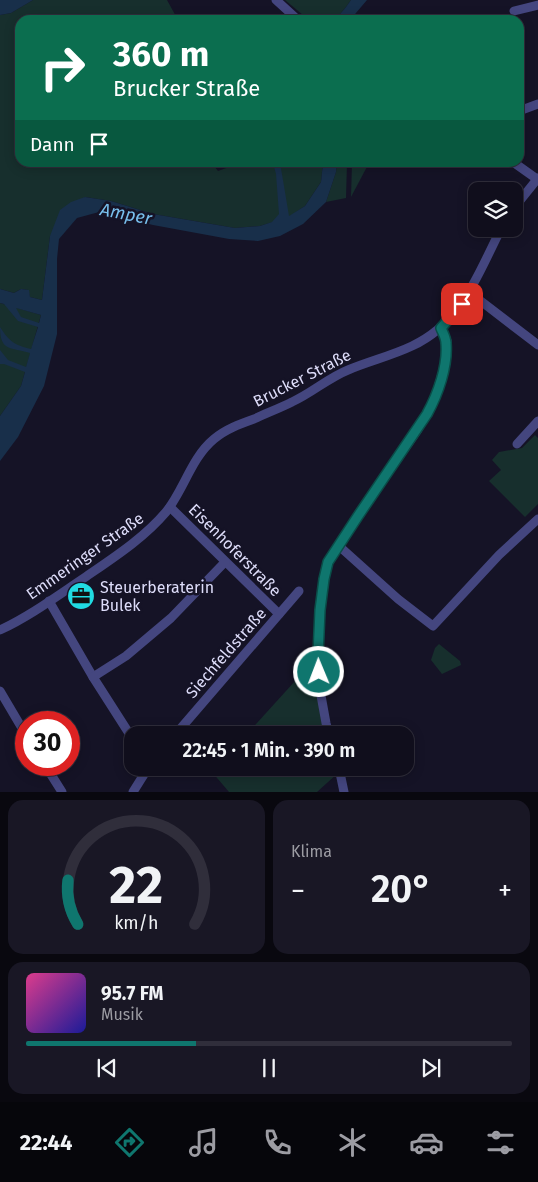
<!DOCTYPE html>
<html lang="de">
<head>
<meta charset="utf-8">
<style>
  :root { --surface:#100e1c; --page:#191725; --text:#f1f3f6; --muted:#9c9ca3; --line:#302e3b; --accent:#0f766e }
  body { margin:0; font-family:"Fira Sans",sans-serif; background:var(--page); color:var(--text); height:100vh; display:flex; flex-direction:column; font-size:19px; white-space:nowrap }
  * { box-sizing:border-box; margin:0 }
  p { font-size:16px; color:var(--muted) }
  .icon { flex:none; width:28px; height:28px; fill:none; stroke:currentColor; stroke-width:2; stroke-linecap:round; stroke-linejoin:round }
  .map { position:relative; height:792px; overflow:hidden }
  .drawer { display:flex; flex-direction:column; gap:8px; padding:8px; background:#09080f; flex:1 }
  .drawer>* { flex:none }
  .guide { position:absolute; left:15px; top:15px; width:509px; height:152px; border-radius:15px; box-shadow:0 2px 12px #0003,0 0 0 1px var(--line); background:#0b6e4f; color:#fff; overflow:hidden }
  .buttons { position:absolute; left:468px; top:182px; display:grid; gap:10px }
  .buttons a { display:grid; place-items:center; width:55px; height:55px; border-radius:10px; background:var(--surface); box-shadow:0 2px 12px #0003,0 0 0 1px var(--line); font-size:25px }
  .speed { position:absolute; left:15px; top:711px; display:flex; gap:10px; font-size:25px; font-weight:700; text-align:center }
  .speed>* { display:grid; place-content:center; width:65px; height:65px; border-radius:50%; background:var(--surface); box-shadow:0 2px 12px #0003,0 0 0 1px var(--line); line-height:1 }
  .speed .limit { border:8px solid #d22; background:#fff; color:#111 }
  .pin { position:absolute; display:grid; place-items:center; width:42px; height:42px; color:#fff; margin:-21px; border-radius:10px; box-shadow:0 2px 8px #0006 }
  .me { position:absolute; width:55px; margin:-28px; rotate:359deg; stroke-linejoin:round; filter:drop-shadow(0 0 4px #0008) }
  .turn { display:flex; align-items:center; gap:18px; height:105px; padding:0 15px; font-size:22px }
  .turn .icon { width:65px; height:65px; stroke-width:2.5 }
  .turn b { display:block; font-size:35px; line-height:42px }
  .then { display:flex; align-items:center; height:48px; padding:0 15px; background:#0003; gap:10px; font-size:19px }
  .big { font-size:38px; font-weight:600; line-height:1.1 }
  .drawer .card { flex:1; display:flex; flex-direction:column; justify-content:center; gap:8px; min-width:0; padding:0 18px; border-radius:15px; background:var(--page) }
  .drawer .dial { align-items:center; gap:0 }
  .dial svg { height:130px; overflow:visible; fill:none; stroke:var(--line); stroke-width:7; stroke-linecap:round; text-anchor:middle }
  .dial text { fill:var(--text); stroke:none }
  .song { display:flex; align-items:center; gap:15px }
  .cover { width:60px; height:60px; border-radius:8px; background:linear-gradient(135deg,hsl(330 70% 55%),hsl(240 70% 35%)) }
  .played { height:5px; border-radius:2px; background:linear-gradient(90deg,var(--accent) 35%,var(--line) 35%) }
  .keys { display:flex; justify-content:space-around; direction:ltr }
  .heat { display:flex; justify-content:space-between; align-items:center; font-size:28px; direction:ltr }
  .drawer .tiles { flex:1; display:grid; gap:8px; grid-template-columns:1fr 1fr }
  .card:last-child { grid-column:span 2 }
  .trip { position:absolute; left:124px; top:726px; width:290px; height:50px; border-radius:15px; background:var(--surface); box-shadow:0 2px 12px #0003,0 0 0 1px var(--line); font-weight:600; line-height:50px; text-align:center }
  .menu { display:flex; height:80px; justify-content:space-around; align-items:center; background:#06060b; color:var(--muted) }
  .menu .icon { width:35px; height:35px }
  .menu .current { color:var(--accent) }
  .menu b { font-size:22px; color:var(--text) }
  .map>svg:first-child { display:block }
</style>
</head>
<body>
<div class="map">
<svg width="538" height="792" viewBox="0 0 538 792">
  <rect width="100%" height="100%" fill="#151326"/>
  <g fill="#172f2d">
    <path d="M33 0H167L178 20H20V162H211L218 171 240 163H323L321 182 305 206 289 217 260 226 235 228 153 214 111 201 85 197 50 236 42 300 30 297 28 290 21 289 14 293 0 289V15L11 13Z"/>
    <path d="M285 0H351L346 7 335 20H309Z"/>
    <path d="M337 163H347L346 198 326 202 336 172Z"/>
    <path d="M352 163H369L351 197Z"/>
    <path d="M0 303 41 315 21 386 0 416Z"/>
    <path d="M535 435 538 438V504L525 517 489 481 501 470 492 460 499 452 522 448Z"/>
    <path d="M439 644 460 661 461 665 442 674 431 660 435 648Z"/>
    <path d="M315 659 326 735H246Z"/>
    <path d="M216 768H336L338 773 317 792H229L212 772Z"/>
  </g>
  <g fill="#182f4a" fill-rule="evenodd">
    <path d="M0 0H33L11 13 0 15Z"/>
    <path d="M351 0H367L350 20H335L346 7Z"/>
    <path d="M273 163H280L284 186 289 216 305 206 321 182 323 163H337L336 172 326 202 303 224 280 236 258 241 229 239 153 225 99 212 77 218 59 239 57 259V334L44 386 18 437 0 461V416L21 386 25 372 4 364H0V350L8 360 26 367 30 353C11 347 0 352 0 327 9 341 14 345 31 349L38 327 18 321 4 304 0 303V289L14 293 21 289 29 290 30 297 42 300 50 236 60 210 71 202 85 197 111 201 153 214 235 228 260 226 272 222 279 214 276 174ZM16 308 41 315 39 323 21 317Z"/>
  </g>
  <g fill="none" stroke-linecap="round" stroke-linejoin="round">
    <g stroke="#44467f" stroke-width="9">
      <path d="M276 0 298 20"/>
      <path d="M514 11 538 5"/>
      <path d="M519 111 538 104"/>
      <path d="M513 162 537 179"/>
      <path d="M514 208 538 178"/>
      <path d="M469 292 538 345"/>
      <path d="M517 444 538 421"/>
      <path d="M170 507 279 614"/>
      <path d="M339 546 398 599 433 626 499 555 538 519"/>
      <path d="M49 601 93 677 132 738"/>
      <path d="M0 630C30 616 57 596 84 578 113 558 143 539 166 512 184 490 191 458 214 439 226 429 240 424 254 419 267 413 280 408 292 402 312 393 328 378 348 370 369 361 391 356 412 346 463 322 477 275 501 229"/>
      <path d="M93 677 126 656 171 618 225 562"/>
      <path d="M0 691 26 735"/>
      <path d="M175 735 299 591"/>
      <path d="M329 735 326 723 320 690 318 655 320 609 324 579 328 562 358 516 417 431 434 401 444 367 447 341 441 328"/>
      <path d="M45 765 62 792"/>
      <path d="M339 768 344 792"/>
      <path d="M133 792 148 768"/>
    </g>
  </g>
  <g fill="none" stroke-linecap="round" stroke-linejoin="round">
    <g stroke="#0a4d48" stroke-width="12">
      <path id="route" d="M319 672 318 655 320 610 324 579 328 562 358 516 427 414C438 394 448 366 446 343 446 338 443 333 441 328L462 304"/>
    </g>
    <use href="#route" stroke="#0f766e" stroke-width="9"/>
  </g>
  <defs>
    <g id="office-disc" transform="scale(1.4375)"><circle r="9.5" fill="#21dbe2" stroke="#151326"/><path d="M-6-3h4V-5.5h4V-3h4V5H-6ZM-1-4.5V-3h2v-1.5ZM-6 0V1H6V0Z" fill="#111"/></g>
  </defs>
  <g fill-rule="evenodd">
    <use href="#office-disc" x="81" y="596"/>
  </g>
  <g text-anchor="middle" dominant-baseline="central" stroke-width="5" stroke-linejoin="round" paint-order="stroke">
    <g font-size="16" fill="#deddfa" stroke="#151326">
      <text transform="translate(302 378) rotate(-27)">Brucker Straße</text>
      <text transform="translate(235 550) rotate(45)">Eisenhoferstraße</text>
      <text transform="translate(85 556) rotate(-35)">Emmeringer Straße</text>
      <text transform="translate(226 653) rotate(-49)">Siechfeldstraße</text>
    </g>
    <g font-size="16" fill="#deddfa" stroke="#151326" text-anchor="start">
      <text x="100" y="587">Steuerberaterin<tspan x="100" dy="18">Bulek</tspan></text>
    </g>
    <g font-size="18" font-style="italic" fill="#78bfed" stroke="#151326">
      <text transform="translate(126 214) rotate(11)">Amper</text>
    </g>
  </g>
</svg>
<div class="buttons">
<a><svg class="icon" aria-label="layers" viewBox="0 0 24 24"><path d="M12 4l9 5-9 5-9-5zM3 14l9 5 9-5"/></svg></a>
</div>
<div class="speed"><div class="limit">30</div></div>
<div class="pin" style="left:462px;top:304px;background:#d93025"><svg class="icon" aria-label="arrive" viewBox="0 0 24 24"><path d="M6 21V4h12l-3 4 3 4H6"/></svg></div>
<svg class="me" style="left:319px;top:672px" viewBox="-20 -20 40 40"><circle r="17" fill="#0f766e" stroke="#fff" stroke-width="3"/><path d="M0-11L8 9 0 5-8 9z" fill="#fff"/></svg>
<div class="trip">22:45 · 1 Min. · 390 m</div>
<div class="guide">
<div class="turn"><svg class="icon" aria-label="right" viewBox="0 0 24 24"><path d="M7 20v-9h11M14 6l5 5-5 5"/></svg><div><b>360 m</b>Brucker Straße</div></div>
<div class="then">Dann<svg class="icon" aria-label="arrive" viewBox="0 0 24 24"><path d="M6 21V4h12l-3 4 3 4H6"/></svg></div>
</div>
</div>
<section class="drawer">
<div class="tiles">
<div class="card dial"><svg viewBox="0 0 100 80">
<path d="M14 69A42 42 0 1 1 86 69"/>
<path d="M14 69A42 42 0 0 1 8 42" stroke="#0f766e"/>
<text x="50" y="56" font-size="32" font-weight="700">22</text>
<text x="50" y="72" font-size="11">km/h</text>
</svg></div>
<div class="card"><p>Klima</p>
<div class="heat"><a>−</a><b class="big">20°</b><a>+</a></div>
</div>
<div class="card">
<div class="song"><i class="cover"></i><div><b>95.7 FM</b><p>Musik</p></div></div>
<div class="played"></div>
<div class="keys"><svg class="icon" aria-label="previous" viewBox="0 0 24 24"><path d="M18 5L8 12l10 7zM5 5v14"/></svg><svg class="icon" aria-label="pause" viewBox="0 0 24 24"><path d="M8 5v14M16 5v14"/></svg><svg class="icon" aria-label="next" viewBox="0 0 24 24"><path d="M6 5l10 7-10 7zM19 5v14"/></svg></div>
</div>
</div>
</section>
<nav class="menu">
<b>22:44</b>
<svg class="icon current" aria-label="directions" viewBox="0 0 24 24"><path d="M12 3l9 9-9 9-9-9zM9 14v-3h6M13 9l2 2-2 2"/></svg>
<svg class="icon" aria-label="music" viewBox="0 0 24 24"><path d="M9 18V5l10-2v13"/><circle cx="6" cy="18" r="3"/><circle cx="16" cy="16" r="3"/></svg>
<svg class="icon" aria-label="phone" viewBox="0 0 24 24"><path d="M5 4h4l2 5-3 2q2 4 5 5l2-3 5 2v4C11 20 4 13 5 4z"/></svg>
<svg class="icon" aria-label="climate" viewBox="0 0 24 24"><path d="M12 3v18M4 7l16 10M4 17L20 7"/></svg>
<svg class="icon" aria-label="car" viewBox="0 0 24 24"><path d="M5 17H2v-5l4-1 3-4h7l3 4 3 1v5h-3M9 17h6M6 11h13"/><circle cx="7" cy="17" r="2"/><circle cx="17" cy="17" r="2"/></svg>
<svg class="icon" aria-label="filters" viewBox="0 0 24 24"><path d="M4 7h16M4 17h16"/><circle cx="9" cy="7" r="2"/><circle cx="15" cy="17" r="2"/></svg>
</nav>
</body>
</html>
